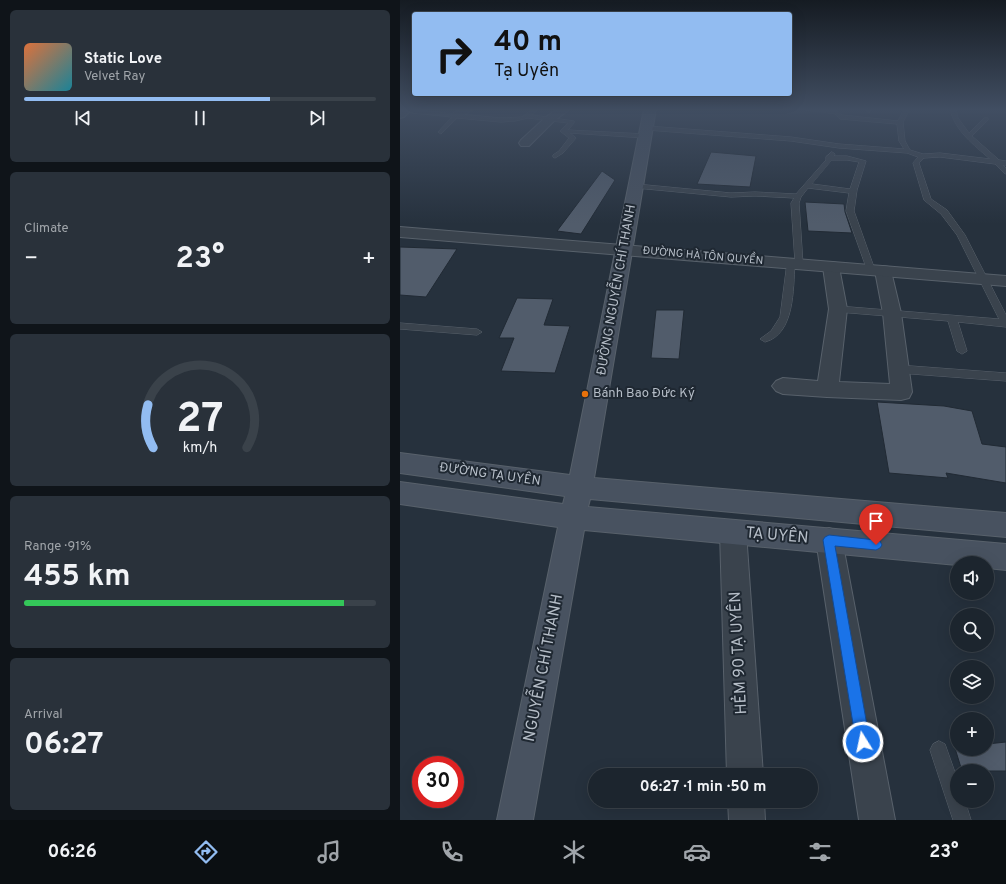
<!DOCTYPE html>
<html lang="en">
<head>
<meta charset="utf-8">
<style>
  :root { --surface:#1c252e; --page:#29313a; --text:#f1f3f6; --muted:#a0a5aa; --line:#3a424a; --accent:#92bcf1 }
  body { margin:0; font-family:Overpass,sans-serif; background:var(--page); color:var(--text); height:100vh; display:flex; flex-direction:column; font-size:15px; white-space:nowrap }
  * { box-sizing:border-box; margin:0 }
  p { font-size:13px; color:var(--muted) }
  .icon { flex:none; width:22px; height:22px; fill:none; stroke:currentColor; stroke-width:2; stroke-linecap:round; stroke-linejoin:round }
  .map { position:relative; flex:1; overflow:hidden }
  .panel { display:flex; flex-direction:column; gap:10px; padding:10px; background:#0f1419; width:400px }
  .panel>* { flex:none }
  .hud { position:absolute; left:12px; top:12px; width:380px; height:84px; border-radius:4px; box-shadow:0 4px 16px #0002,0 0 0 1px var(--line); background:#92bcf1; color:#111; overflow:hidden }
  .controls { position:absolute; left:550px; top:556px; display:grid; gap:8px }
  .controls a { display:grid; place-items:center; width:44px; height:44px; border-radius:50%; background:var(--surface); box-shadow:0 4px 16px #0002,0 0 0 1px var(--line); font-size:20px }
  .speed { position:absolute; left:12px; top:756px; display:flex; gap:8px; font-size:20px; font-weight:700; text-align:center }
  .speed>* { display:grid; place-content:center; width:52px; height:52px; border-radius:50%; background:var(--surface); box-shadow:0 4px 16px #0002,0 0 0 1px var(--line); line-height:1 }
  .speed .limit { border:6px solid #d22; background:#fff; color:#111 }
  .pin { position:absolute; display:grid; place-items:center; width:34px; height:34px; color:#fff; margin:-41px -17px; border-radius:50% 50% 50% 0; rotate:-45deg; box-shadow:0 0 4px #0007 }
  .pin .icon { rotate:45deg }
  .me { position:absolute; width:44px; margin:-22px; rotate:350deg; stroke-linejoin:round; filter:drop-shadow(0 0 3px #0008) }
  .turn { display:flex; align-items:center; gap:14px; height:84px; padding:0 16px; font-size:18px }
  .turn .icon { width:52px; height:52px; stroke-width:2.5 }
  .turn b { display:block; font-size:28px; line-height:34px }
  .big { font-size:30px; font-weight:700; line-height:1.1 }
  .panel .widget { flex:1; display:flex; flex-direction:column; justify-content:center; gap:6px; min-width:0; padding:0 14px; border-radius:6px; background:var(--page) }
  .panel .dial { align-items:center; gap:0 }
  .dial svg { height:104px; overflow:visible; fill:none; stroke:var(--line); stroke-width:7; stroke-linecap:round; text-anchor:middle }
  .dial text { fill:var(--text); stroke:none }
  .song { display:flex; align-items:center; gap:12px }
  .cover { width:48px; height:48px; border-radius:6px; background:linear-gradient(135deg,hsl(20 70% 55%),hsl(190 70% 35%)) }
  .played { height:4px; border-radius:2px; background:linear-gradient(90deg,var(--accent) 70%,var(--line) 70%) }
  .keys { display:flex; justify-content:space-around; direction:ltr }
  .heat { display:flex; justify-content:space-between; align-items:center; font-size:22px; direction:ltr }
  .charge { height:6px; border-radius:3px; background:linear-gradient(90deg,#34c759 91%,var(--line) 0) }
  .trip { position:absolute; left:188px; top:768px; width:230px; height:40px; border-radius:20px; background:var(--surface); box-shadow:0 4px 16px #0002,0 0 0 1px var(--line); font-weight:700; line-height:40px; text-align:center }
  .dock { display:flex; height:64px; justify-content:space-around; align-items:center; background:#0b0f12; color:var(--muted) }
  .dock .icon { width:28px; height:28px }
  .dock .active { color:var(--accent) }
  .dock b { font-size:18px; color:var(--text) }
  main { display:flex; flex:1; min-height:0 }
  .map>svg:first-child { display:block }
</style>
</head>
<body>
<main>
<section class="panel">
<div class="widget">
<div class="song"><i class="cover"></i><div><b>Static Love</b><p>Velvet Ray</p></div></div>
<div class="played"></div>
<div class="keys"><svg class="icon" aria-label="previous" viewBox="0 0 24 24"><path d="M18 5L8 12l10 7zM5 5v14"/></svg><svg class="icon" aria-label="pause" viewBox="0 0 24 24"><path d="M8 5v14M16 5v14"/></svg><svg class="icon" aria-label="next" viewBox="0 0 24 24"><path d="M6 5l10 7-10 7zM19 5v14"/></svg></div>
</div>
<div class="widget"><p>Climate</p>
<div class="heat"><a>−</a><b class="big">23°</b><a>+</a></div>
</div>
<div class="widget dial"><svg viewBox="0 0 100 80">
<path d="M14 69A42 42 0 1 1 86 69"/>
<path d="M14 69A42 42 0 0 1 10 36" stroke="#92bcf1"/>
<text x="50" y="56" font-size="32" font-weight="700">27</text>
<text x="50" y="72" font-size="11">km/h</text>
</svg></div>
<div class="widget"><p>Range · 91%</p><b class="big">455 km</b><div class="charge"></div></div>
<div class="widget"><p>Arrival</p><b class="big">06:27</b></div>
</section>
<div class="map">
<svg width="606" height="820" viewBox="0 0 606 820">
  <rect width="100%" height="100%" fill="#26313d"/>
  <g fill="#515c6b" stroke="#212a34">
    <path d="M311 152 356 156 350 187 297 184Z"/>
    <path d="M202 171 215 180 181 234 157 231Z"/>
    <path d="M405 202 444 204 445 212 452 233 408 231Z"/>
    <path d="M0 247 57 249 26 297 0 295Z"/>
    <path d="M117 298 153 299 144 325 170 326 155 373 101 371 114 338H99Z"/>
    <path d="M256 310H284L279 359 251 358Z"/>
    <path d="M477 402 544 406 572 411 582 444 606 447V483L546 473 548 478 489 473Z"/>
    <path d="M606 742V771H562L554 745H557V749H587V744Z"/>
  </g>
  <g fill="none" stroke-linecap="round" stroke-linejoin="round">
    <g stroke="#58616b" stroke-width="1">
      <g id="service">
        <path d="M3 109 101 118 122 117 132 109H138L132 115 174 121V123L168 130 245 134 248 136 245 138 170 133 176 138 163 153 155 158 153 157V155L159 151 169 138 160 131 168 123 128 118 115 121 101 122 57 118 41 134 38 132 52 117 5 112 3 111Z"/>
        <path d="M400 109 437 111 442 115 498 121 504 109H510L503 122 505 141 510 150 523 154 540 153 590 159C574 145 555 131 550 109H556L558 118 569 133 584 118H588V120L572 136 599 160 606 161V165H603L606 168V174L604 173 595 164 540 157 524 158 519 163 531 199 547 210 565 235 606 315V327L558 322 567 351 562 354 557 351 548 321 438 312 433 309 438 306 599 319 557 235 541 214 524 200 513 163 518 157 507 153 439 148 391 141 247 130 244 128 247 126 391 137 439 144 504 149 499 141 497 124 440 119 435 114Z"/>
        <path d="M467 109H473L469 113 466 111Z"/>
        <path d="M432 152 435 154 434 156H447L466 161 457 190 454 211 475 270 471 273 467 270 446 211 449 193 408 188 401 197 399 203 403 264 399 267 395 264C393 289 395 334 365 342L360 339 371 331 380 317 387 263 391 260 395 262 391 203 394 198 355 196 331 197 236 188 233 186 236 184 331 193 355 192 396 194 426 160V157ZM432 160H447L459 162 450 189 412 184Z"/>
        <path d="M0 323 77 329 82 332 77 335 0 329Z"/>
        <path d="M498 365 606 373V381L498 373 494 372 493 369 494 366Z"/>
        <path d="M539 741 545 744 557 778V801H565L571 820H553L530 750 533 744Z"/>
      </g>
    </g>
    <g stroke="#58616b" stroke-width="2">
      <g id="minor">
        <path d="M59 109H73L61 117H53L51 115Z"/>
        <path d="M157 109H170L154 121 129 146H121L119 143 121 140 146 117Z"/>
        <path d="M431 262 437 263 439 267 447 309 439 382 490 384 483 313 475 271 477 267 483 266 489 267 491 271 501 313 512 392 509 398 501 400 427 397 383 394 376 391 372 386 376 381 383 378 418 381 429 309 423 267 425 263Z"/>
        <path d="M333 520 342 523 346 532 363 775H327L320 532 324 523Z"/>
        <path d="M429 528 438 531 442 540 495 820H459L416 540 420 531Z"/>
        <path d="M328 801H364L365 820H329Z"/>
      </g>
    </g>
    <g stroke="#58616b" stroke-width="2">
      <g id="tertiary">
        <path d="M0 109H12L4 117 0 118Z"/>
        <path d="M0 227 606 276V286L0 237Z"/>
      </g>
    </g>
    <g stroke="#58616b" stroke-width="2">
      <path id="secondary" d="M244 109H256L194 478 606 513V537L190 499 188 507 606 544V570L587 568V563H557V565L184 530 133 820H97L158 527 0 504V482L163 504 165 496 0 473V453L170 475Z"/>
    </g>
    <use href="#service" fill="#3a434d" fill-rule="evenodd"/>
    <use href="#minor" fill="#3a434d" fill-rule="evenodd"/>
    <use href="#tertiary" fill="#3a434d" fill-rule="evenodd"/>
    <use href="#secondary" fill="#485260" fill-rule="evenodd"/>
  </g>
  <linearGradient id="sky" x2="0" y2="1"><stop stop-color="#151b22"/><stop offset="0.49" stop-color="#414e62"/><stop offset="1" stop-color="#414e62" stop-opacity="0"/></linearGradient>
  <rect width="606" height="224" fill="url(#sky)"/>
  <path fill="#1a73e8" stroke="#114b97" d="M429 535 476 540 480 541 482 545 480 548 476 550 435 546 470 742 468 747 463 749 458 747 456 742 423 540 425 537Z"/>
  <circle fill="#e8710a" stroke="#1f2832" stroke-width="1.5" cx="185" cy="394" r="4"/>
  <g text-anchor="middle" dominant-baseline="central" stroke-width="4" stroke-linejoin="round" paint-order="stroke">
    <g font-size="11" fill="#b6bec8" stroke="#1f2832">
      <text transform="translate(303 256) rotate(5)">ĐƯỜNG HÀ TÔN QUYỀN</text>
    </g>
    <g font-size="13" fill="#b6bec8" stroke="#1f2832">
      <text transform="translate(217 290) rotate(-80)">ĐƯỜNG NGUYỄN CHÍ THANH</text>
      <text transform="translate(90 475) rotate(8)">ĐƯỜNG TẠ UYÊN</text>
    </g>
    <g font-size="13" fill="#b6bec8" stroke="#1f2832" text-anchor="start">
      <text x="193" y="394">Bánh Bao Đức Ký</text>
    </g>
    <g font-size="16" fill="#b6bec8" stroke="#1f2832">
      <text transform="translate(377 536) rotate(5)">TẠ UYÊN</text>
      <text transform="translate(339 653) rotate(-93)">HẺM 90 TẠ UYÊN</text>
      <text transform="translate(144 668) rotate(-79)">NGUYỄN CHÍ THANH</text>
    </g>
  </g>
</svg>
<div class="controls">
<a><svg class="icon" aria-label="sound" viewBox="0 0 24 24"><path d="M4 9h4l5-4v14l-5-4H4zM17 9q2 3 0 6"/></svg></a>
<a><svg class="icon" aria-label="search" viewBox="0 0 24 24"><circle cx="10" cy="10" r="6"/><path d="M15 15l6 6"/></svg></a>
<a><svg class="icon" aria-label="layers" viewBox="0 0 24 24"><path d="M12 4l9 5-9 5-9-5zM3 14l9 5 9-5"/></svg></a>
<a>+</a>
<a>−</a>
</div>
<div class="speed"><div class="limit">30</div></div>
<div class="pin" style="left:476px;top:545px;background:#d93025"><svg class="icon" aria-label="arrive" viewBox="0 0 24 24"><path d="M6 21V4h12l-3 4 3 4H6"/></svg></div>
<svg class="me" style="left:463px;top:742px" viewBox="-20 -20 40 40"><circle r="17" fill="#1a73e8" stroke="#fff" stroke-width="3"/><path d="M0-11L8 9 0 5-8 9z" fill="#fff"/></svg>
<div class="trip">06:27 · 1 min · 50 m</div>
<div class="hud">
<div class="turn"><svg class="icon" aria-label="right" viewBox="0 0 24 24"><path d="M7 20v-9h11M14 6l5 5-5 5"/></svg><div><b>40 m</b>Tạ Uyên</div></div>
</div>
</div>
</main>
<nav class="dock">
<b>06:26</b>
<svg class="icon active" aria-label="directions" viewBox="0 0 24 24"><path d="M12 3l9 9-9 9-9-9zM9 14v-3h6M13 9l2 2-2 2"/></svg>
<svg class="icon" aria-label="music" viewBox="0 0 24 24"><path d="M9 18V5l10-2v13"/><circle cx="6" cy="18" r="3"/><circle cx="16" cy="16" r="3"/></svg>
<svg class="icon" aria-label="phone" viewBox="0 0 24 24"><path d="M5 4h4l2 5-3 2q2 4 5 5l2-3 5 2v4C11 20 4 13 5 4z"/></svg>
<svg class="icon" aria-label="climate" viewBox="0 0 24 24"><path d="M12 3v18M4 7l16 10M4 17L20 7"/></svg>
<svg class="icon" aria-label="car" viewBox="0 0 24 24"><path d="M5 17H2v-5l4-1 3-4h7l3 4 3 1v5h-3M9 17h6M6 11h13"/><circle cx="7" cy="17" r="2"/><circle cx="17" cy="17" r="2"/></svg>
<svg class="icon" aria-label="filters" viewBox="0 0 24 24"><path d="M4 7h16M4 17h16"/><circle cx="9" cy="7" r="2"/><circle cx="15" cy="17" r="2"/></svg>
<b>23°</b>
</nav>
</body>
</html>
